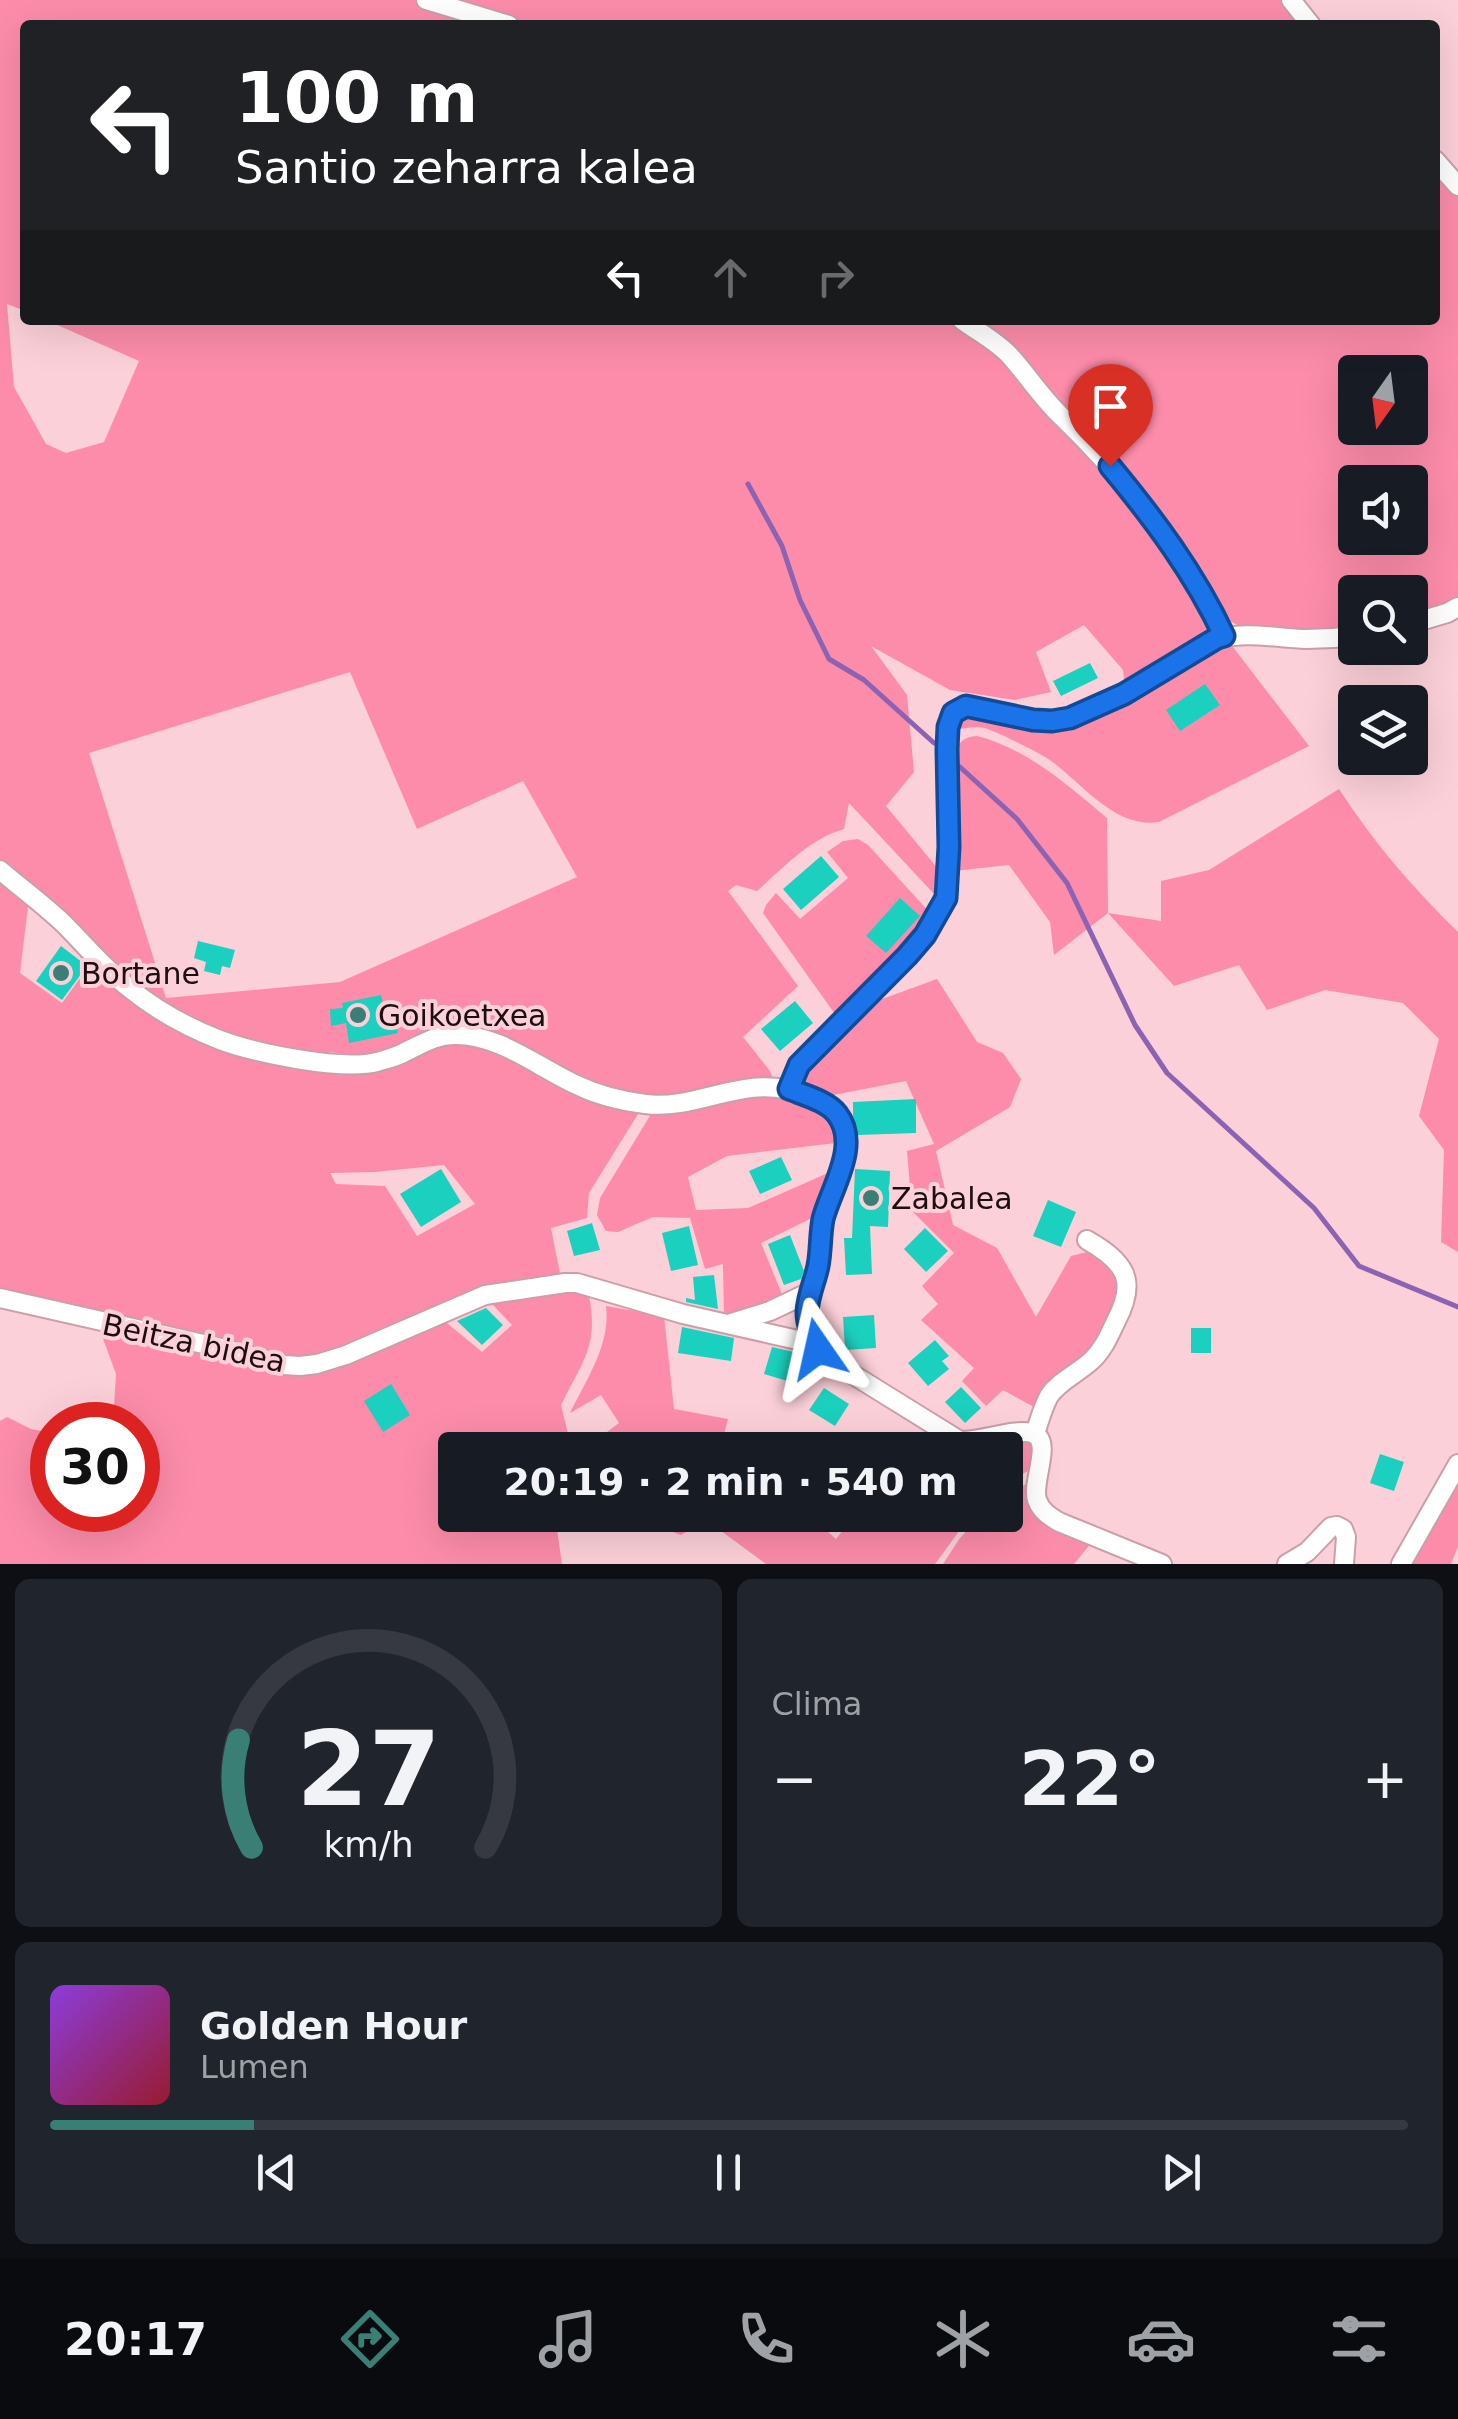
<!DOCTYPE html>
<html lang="es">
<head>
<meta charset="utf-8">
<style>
  :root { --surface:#171b24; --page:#20242c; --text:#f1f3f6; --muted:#9ea1a6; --line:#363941; --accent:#397f76 }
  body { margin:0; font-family:"DejaVu Sans",sans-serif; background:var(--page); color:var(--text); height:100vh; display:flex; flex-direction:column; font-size:38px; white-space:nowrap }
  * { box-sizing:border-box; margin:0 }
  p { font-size:32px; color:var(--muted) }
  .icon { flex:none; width:55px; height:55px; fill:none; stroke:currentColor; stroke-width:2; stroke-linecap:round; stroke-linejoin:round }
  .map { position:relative; height:1564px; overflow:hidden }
  .side { display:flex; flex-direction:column; gap:15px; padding:15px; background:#0d0f14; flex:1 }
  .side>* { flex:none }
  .top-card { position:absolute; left:20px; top:20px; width:1420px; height:305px; border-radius:10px; box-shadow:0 10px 40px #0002; background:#202124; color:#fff; overflow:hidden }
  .needle { width:65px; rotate:194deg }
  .buttons { position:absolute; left:1338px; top:355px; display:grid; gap:20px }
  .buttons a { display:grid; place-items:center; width:90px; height:90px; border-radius:10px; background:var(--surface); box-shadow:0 10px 40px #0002; font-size:50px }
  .speed { position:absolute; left:30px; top:1402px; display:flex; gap:20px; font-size:50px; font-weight:700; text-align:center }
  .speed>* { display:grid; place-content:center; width:130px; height:130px; border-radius:50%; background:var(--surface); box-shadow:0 10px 40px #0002; line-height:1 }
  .speed .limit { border:15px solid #d22; background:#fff; color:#111 }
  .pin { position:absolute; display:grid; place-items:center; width:85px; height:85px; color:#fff; margin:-102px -42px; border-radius:50% 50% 50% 0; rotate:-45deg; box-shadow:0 0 10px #0007 }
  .pin .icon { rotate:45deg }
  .me { position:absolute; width:110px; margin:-55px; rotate:349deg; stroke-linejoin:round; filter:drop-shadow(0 0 8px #0008) }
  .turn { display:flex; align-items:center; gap:35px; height:210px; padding:0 50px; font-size:45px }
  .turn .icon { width:130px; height:130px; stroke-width:2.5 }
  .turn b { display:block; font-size:70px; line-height:85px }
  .lanes { display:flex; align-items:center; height:95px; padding:0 50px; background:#0003; justify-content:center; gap:50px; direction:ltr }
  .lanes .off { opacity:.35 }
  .big { font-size:75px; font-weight:700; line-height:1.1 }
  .side .tile { flex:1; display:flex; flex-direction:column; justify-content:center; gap:15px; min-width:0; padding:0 35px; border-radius:15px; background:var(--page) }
  .side .dial { align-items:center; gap:0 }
  .dial svg { height:260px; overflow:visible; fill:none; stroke:var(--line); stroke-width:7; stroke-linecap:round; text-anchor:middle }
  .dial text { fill:var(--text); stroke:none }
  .song { display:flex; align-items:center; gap:30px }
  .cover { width:120px; height:120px; border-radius:15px; background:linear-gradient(135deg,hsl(270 70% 55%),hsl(350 70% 35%)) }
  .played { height:10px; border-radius:5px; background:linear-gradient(90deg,var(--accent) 15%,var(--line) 15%) }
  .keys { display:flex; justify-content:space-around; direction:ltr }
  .heat { display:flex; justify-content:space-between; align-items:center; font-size:55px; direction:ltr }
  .side .tiles { flex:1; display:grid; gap:15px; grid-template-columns:1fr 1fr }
  .tile:last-child { grid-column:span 2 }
  .trip { position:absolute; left:438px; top:1432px; width:585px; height:100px; border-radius:10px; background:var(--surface); box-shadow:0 10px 40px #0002; font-weight:700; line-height:100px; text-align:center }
  .dock { display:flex; height:160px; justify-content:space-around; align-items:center; background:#090b0e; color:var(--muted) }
  .dock .icon { width:70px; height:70px }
  .dock .current { color:var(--accent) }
  .dock b { font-size:45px; color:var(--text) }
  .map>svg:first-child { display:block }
</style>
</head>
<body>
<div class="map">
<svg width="1458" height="1564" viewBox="0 0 1458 1564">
  <rect width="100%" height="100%" fill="#fcd0d9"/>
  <g fill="#fc8caa" fill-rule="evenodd">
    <path d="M0 0H417L422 4 494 25H25V311L7 304 14 387 46 444 66 453 104 442 139 361 46 320H957L1007 358 1144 512 1212 619 1213 635 1125 687 1123 670 1084 625 1036 652 1051 692 1015 700 950 690 871 646 907 695 914 772 886 806 938 869 936 896 849 803 844 829C809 839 784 867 757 891L736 885 728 891 798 986 743 1037 770 1071 779 1094 801 1074 863 1006 937 979 977 1042 1003 1053 1021 1079 1010 1107 936 1151 953 1225 997 1248 1036 1317 1071 1256 1091 1251 1113 1268 1122 1290 1097 1345 1043 1391 1034 1407 1003 1390 986 1406 962 1381 974 1368 921 1320 938 1304 922 1286 954 1253 912 1211 907 1151 934 1144 906 1081 833 1095 821 1110 831 1123 836 1143 727 1156 688 1177 696 1210 748 1208 828 1173 814 1217 761 1243 783 1297 766 1306 724 1318 723 1264 705 1269 690 1218 653 1217 618 1232 606 1231 597 1215 600 1198 654 1109 626 1093 575 1075 508 1039 477 1031 371 1057 329 1052 313 1066 399 1064 454 1041 479 1043 641 1109 589 1193 587 1218 551 1228 561 1279 589 1296C599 1346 582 1362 561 1405L572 1450H455V1515H555L562 1564H0V1421L7 1417 31 1429 52 1433V1510H138V1425H78L114 1407 116 1374 99 1328 288 1371 442 1319 482 1352 512 1325 477 1288 439 1304 364 1342 316 1359 284 1360 0 1295V882L28 906 20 973 62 1003 91 963 124 974 42 892 0 862ZM350 672 417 829 523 781 577 877 340 982 166 998 89 753ZM444 1165 475 1204 417 1236 385 1186 336 1184 330 1173 375 1172Z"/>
    <path d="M438 0H1283L1306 25H525L493 13Z"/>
    <path d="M1435 165 1458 193V599L1451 605 1410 617V592H1355V629L1316 633 1241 627 1226 619 1143 493 972 320H1435ZM1355 372H1410V428H1355ZM1355 482H1410V538H1355Z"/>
    <path d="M1229 642 1309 746 1159 822C1117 829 1084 786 1054 763 1045 755 997 732 985 728 974 726 964 728 954 730L957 719 965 713 1051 726 1207 651Z"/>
    <path d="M977 736C1028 749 1067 785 1107 818L1108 913 1161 921V881L1209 870 1339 789C1373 842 1413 888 1458 932V1252L1441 1242 1444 1150 1419 1116 1439 1039 1403 1003 1325 990 1267 1010 1239 965 1174 986 1108 913 1054 955 1050 922 1009 865 954 871V755C959 742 963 737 977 736Z"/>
    <path d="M858 839 868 845 931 914 910 945 837 1017 763 913 766 905 776 893 800 919 848 878 827 852 843 841Z"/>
    <path d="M606 1306 664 1316 674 1409 728 1419 720 1450H583L619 1423 601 1395 570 1413C586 1380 611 1344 606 1306Z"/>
    <path d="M1017 1435 1035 1442 1032 1469 1005 1483V1450H946L954 1441Z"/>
    <path d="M1458 1482V1546L1451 1564H1409Z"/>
    <path d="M1029 1483C1030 1491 1030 1501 1033 1509 1038 1525 1076 1536 1091 1543L1074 1564H943L960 1538 981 1515H1005V1493Z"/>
    <path d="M633 1515H809L836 1539 855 1515H971L935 1564H766L706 1520 681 1535 636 1518Z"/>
  </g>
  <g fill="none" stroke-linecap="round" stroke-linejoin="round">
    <g stroke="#8c63b3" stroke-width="5">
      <path d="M748 484 782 546 800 600 829 659 864 680 934 743"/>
      <path d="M960 767 1017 819 1067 883 1135 1025 1167 1073 1314 1208 1359 1266 1458 1307"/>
    </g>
  </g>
  <g fill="#1bd0be">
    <path d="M1090 663 1098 678 1061 696 1053 681Z"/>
    <path d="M1205 684 1220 705 1180 731 1166 710Z"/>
    <path d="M821 856 839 877 801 910 783 889Z"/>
    <path d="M900 898 920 916 886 953 866 936Z"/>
    <path d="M198 941 235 950 230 968 222 966 220 975 204 971 206 962 194 958Z"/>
    <path d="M61 946 87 966 62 1000 36 981Z"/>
    <path d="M381 995 387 1022 395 1020 398 1033 349 1043 346 1023 331 1026 330 1009 343 1008 342 1003Z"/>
    <path d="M795 1001 813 1023 780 1051 761 1029Z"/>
    <path d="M916 1099V1133L858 1135 853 1117V1102Z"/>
    <path d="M781 1157 792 1180 760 1194 749 1171Z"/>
    <path d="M441 1169 461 1202 421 1227 400 1194Z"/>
    <path d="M855 1169 890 1171 888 1227 870 1226 872 1274 846 1275 844 1238H852Z"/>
    <path d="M1048 1200 1076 1212 1061 1247 1033 1236Z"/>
    <path d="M592 1223 600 1250 574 1256 567 1231Z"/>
    <path d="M689 1226 698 1265 671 1271 662 1233Z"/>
    <path d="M925 1228 948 1251 926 1272 904 1249Z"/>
    <path d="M790 1235 804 1271 801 1279 784 1285 768 1244Z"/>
    <path d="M714 1275 718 1309 686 1302V1298L695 1300 693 1277Z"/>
    <path d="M486 1308 503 1325 482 1345 457 1321Z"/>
    <path d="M874 1315 876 1348 845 1350 843 1317Z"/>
    <path d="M682 1327 734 1338 731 1361 678 1353Z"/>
    <rect x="1191" y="1328" width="20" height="25"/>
    <path d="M935 1340 949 1356 942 1361 949 1369 928 1386 908 1363Z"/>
    <path d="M772 1347 798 1353 812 1360 804 1386 764 1374Z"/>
    <path d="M391 1384 410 1415 383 1432 364 1401Z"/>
    <path d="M961 1387 981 1408 965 1423 945 1402Z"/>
    <path d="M824 1388 849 1404 835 1426 809 1410Z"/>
    <path d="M1380 1454 1404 1462 1394 1491 1370 1483Z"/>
  </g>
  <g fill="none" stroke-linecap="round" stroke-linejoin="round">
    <g stroke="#ca9fa9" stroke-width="22">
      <g id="street">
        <path d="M426 0 509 25"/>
        <path d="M1291 0 1311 25"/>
        <path d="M1435 160 1458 186"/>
        <path d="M962 320C978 332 998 342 1011 357 1028 376 1042 398 1061 416 1127 480 1185 553 1225 637"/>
        <path d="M1410 624 1447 613 1458 607"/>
        <path d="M0 870C21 888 44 905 64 924 85 945 105 969 129 988 155 1009 189 1028 220 1040 255 1053 341 1071 377 1062 386 1059 397 1057 405 1052 422 1044 435 1035 454 1035 500 1034 540 1069 579 1086 600 1096 622 1101 645 1104 702 1111 746 1070 808 1096 816 1100 828 1105 834 1111 862 1138 831 1189 824 1219 820 1233 821 1249 818 1264 817 1274 812 1283 810 1293 804 1319 811 1343 831 1361L960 1441C979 1442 1017 1428 1032 1433 1054 1440 1031 1481 1037 1500 1041 1511 1049 1516 1059 1522L1162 1564"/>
        <path d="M789 1089 799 1065 907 956 925 935 946 899 949 847 947 749 948 727 953 713 967 706 1033 720 1052 721 1070 718 1124 694 1217 639C1247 631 1275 638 1306 639 1323 639 1339 638 1355 636"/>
        <path d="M0 1298 221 1348 284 1365 300 1366 317 1364 346 1355 485 1295 565 1283H577L683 1314 802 1341 818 1349"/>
        <path d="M731 1323 770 1311 810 1292"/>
        <path d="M1035 1433C1039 1422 1043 1407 1049 1396 1059 1381 1078 1373 1091 1361 1103 1350 1109 1336 1116 1321 1138 1280 1125 1262 1087 1240"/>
        <path d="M1287 1564 1307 1552 1331 1527 1337 1526 1343 1529 1346 1537 1344 1564"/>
        <path d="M1401 1564 1458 1464"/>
      </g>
    </g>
    <use href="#street" stroke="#fff" stroke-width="18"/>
  </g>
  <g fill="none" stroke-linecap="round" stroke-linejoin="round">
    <g stroke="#114b97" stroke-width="25">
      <path id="route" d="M818 1349C813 1337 807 1325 807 1312 808 1295 815 1281 818 1266 821 1251 820 1234 823 1219 831 1188 861 1145 837 1114 827 1101 804 1095 789 1089L799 1065 907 956 925 935 946 898 949 847 947 749 948 727 953 713 966 706 1033 720 1052 721 1070 718 1124 694 1217 638 1224 636C1195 574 1154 519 1110 466"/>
    </g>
    <use href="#route" stroke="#1a73e8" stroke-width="18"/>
  </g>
  <g fill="#397f76" stroke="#fcd0d9" stroke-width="4">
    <circle cx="61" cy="973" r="10"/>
    <circle cx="358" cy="1015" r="10"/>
    <circle cx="871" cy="1198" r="10"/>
  </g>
  <g text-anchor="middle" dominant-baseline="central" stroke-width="8" stroke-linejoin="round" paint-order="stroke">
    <g font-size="30" fill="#1d0e12" stroke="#fcd0d9" text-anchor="start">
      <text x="81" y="973">Bortane</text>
      <text x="378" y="1015">Goikoetxea</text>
      <text x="891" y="1198">Zabalea</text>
    </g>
    <g font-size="30" fill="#1d0e12" stroke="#fcd0d9">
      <text transform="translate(194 1343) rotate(12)">Beitza bidea</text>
    </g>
  </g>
</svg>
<div class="buttons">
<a><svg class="needle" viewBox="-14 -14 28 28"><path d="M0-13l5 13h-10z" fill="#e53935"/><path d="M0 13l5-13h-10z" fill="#9ea1a6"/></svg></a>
<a><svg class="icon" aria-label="sound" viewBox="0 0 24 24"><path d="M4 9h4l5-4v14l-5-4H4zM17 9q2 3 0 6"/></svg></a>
<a><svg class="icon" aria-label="search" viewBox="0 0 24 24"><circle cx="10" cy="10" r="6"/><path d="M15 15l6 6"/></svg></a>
<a><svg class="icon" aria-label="layers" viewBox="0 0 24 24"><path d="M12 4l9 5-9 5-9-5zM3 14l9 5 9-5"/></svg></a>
</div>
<div class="speed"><div class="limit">30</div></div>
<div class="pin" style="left:1110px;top:466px;background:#d93025"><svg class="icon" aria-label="arrive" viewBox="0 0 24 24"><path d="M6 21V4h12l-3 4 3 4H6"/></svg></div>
<svg class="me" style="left:818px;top:1349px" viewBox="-20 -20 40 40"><path d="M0-17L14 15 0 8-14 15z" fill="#1a73e8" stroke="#fff" stroke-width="4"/></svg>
<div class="trip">20:19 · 2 min · 540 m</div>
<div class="top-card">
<div class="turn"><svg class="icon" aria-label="left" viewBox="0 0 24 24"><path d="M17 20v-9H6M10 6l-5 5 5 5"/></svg><div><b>100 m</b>Santio zeharra kalea</div></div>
<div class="lanes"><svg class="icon" aria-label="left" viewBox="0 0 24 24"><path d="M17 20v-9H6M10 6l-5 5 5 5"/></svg><svg class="icon off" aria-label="ahead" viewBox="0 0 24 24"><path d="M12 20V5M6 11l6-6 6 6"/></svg><svg class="icon off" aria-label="right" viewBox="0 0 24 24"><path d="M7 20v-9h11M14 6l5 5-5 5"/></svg></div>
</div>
</div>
<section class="side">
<div class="tiles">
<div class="tile dial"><svg viewBox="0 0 100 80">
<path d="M14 69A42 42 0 1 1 86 69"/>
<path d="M14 69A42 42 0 0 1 10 36" stroke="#397f76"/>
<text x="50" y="56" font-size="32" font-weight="700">27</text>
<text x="50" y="72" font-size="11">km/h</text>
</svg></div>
<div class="tile"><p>Clima</p>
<div class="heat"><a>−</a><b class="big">22°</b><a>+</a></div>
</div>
<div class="tile">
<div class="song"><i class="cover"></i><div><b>Golden Hour</b><p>Lumen</p></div></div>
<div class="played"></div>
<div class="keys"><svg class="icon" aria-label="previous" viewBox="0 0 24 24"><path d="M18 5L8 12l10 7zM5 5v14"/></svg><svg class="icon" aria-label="pause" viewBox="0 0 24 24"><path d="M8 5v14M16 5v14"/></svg><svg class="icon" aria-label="next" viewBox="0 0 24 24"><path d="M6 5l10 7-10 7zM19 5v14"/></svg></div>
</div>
</div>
</section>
<nav class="dock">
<b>20:17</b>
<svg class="icon current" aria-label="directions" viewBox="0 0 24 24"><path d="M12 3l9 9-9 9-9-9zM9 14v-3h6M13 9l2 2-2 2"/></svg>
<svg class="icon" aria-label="music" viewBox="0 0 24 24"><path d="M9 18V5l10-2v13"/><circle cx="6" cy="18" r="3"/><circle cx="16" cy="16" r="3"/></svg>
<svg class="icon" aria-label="phone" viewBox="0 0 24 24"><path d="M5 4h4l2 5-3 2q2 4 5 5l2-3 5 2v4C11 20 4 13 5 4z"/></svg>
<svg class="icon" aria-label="climate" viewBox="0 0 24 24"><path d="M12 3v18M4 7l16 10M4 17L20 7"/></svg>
<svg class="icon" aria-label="car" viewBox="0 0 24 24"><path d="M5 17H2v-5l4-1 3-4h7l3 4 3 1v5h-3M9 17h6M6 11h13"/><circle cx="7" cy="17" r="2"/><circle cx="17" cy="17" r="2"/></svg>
<svg class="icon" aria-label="filters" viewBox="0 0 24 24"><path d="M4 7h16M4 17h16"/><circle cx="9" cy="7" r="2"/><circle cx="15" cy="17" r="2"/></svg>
</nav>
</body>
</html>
